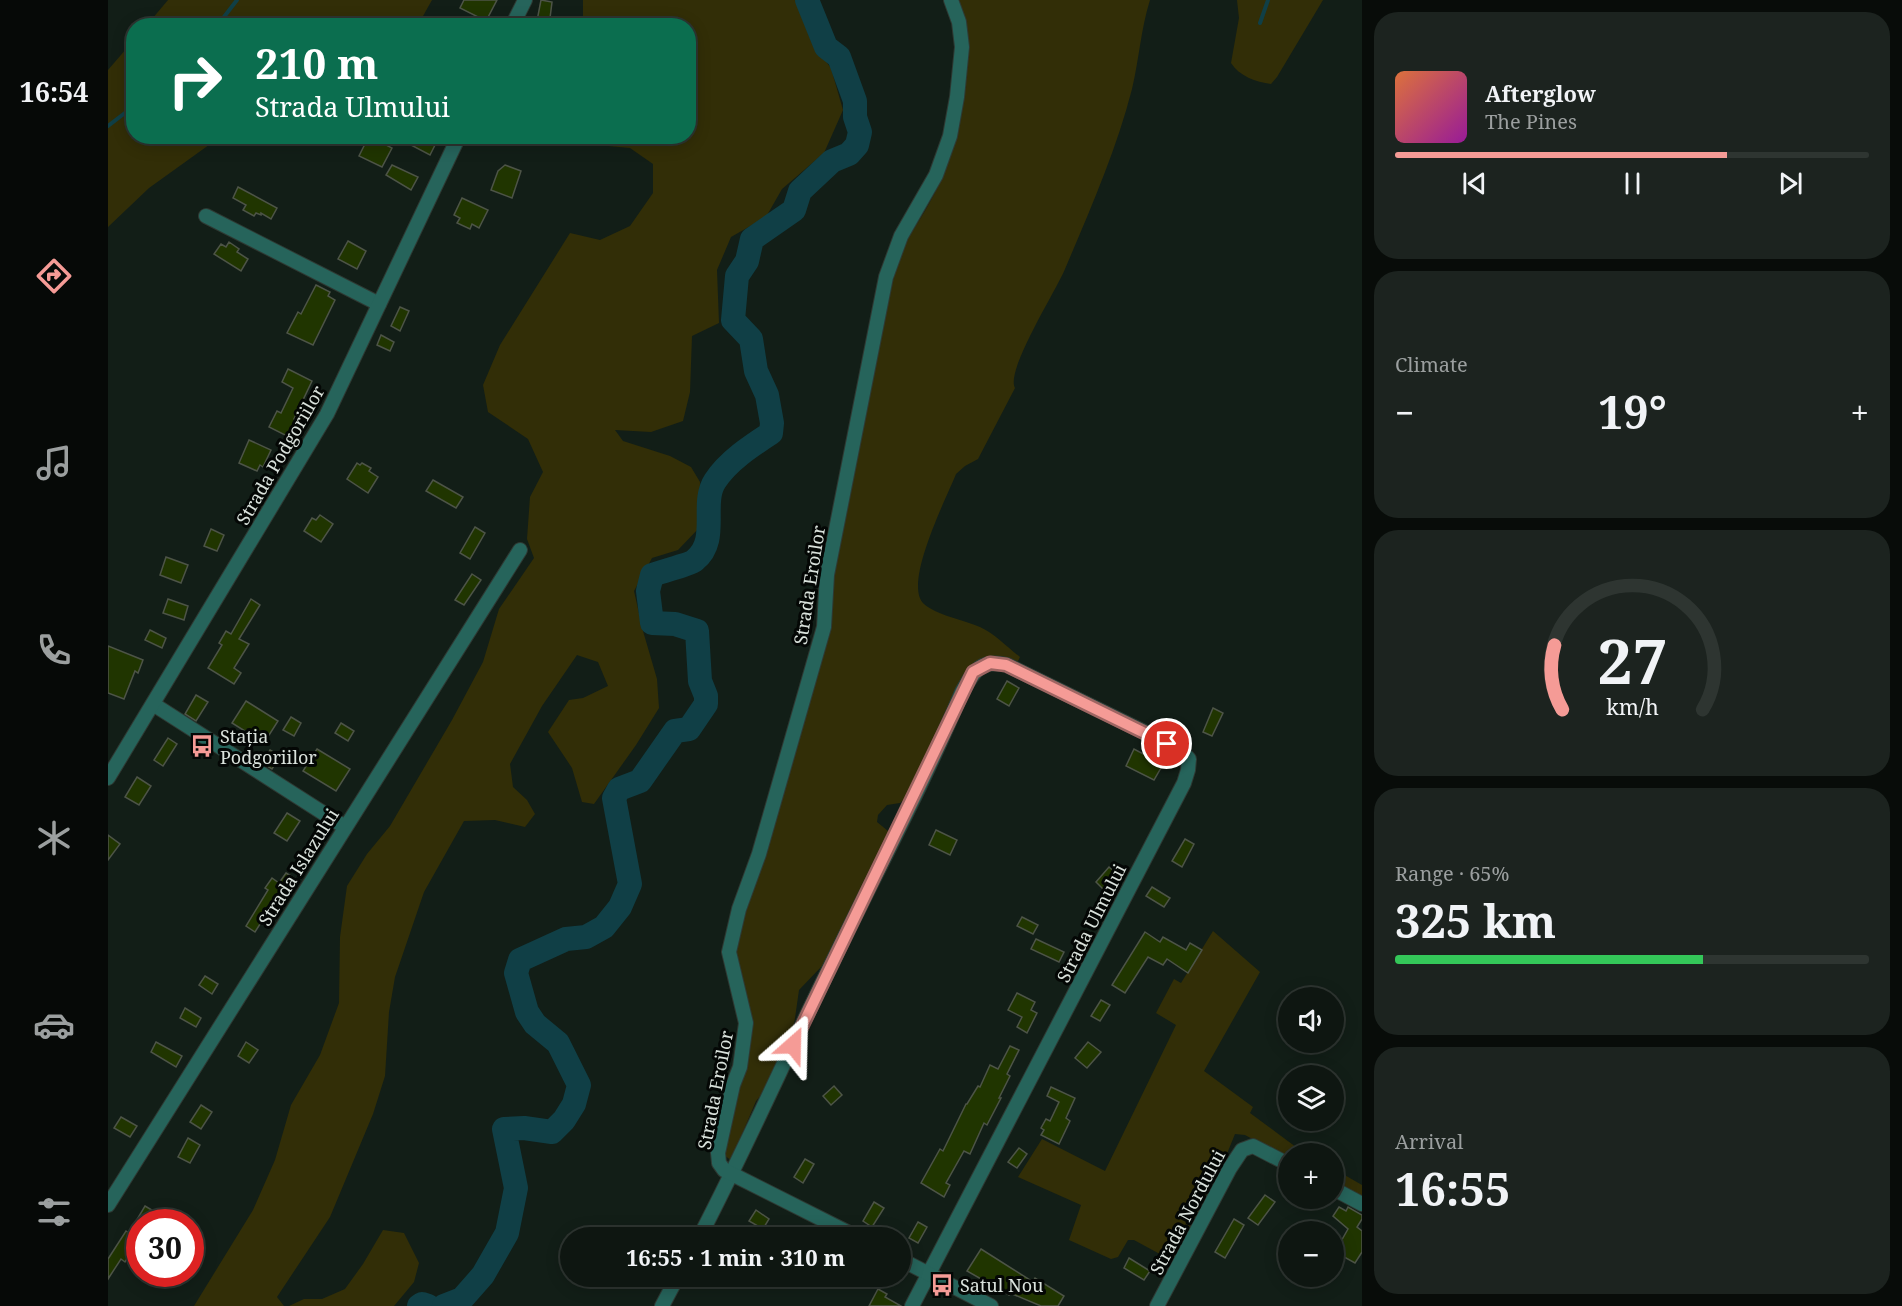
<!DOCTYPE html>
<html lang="en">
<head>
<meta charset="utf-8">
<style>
  :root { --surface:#0e1611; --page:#1c231f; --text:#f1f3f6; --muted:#9b9f9f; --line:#2e3531; --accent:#f59b96 }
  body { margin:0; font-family:"Noto Serif",serif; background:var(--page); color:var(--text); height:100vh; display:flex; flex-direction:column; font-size:22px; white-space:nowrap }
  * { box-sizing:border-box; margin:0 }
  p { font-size:20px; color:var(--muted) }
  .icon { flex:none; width:33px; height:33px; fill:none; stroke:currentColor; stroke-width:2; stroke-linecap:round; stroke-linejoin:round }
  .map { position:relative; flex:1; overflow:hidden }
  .panel { display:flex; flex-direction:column; gap:12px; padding:12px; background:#080c09; width:540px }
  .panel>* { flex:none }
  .top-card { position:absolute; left:18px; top:18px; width:570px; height:126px; border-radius:24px; box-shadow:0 3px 15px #0003,0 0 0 2px var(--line); background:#0b6e4f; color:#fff; overflow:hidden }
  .fabs { position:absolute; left:1170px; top:987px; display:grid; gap:12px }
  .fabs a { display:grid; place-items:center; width:66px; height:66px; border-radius:50%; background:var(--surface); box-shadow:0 3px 15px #0003,0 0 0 2px var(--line); font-size:30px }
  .speed { position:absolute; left:18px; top:1209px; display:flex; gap:12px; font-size:30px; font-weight:700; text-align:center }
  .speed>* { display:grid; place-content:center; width:78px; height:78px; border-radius:50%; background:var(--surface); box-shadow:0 3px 15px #0003,0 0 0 2px var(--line); line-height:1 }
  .speed .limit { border:9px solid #d22; background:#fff; color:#111 }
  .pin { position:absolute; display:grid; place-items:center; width:51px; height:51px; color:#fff; margin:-26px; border:3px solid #fff; border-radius:50%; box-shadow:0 2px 6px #0007 }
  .me { position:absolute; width:66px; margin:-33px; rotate:25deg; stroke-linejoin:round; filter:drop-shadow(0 0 4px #0008) }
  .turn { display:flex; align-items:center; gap:21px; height:126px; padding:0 30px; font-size:27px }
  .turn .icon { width:78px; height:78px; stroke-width:2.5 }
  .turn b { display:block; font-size:42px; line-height:51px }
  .big { font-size:45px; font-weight:700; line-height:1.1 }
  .panel .tile { flex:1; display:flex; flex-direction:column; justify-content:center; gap:9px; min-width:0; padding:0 21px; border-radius:24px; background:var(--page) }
  .panel .dial { align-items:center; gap:0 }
  .dial svg { height:156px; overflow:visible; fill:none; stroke:var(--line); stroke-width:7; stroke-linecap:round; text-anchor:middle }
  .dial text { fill:var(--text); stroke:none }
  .song { display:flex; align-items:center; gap:18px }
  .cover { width:72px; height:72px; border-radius:9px; background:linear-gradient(135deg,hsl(20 70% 55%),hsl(300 70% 35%)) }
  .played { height:6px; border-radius:3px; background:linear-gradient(90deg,var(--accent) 70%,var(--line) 70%) }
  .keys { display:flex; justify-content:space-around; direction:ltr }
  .heat { display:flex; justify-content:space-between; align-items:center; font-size:33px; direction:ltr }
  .charge { height:9px; border-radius:4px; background:linear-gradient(90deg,#34c759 65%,var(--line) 0) }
  .trip { position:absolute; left:452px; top:1227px; width:351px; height:60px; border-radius:30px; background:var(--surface); box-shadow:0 3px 15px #0003,0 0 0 2px var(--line); font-weight:700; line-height:60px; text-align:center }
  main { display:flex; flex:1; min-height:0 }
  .menu { display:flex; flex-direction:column; width:108px; justify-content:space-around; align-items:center; background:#060907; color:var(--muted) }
  .menu .icon { width:42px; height:42px }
  .menu .active { color:var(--accent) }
  .menu b { font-size:27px; color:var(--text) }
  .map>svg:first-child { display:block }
</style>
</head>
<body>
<main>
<nav class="menu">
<b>16:54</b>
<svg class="icon active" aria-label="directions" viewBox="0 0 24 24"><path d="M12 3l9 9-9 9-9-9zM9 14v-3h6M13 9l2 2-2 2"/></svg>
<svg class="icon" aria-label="music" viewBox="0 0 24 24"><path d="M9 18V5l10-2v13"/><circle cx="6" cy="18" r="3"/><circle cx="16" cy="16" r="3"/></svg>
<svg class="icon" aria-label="phone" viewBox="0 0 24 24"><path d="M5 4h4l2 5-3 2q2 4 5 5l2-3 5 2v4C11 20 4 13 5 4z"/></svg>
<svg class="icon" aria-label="climate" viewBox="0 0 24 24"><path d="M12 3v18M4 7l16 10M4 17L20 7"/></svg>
<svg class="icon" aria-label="car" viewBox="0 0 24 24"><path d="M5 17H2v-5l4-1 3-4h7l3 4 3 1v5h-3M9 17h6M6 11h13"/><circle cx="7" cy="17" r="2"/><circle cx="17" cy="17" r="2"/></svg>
<svg class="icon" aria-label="filters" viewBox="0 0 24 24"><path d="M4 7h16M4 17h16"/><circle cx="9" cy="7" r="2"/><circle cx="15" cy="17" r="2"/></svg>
</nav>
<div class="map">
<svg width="1254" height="1306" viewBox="0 0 1254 1306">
  <rect width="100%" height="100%" fill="#121e17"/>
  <g fill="#322e07">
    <path d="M60 0H324L310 25H39Z"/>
    <path d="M475 0H687L704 43 723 68 735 110 716 153 674 189 658 217 623 237 609 270 611 323 584 336 582 392 575 421 543 432 507 430 515 441 562 456 583 467 592 482 591 528 570 550 544 558 526 591 535 631 549 679 551 708 528 745 486 804 474 802 464 768 440 732 461 700 475 698 500 686 490 662 469 655 434 706 402 764 405 787 419 800 427 814 417 827 387 820 356 821 316 892 287 977 281 1012 277 1076 265 1114 222 1217 169 1297 176 1306H86L145 1210 167 1160 183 1105 212 1055 231 1003 232 937 239 886 259 854 282 826 344 720 375 662 391 609 426 558 419 539 422 497 435 472 420 439 380 412 375 385 392 345 462 233 492 240 522 226 545 193V164L522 148 500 146 492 137 580 136V26L475 25Z"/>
    <path d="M851 0H1042C1033 28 1031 60 1024 89 1008 151 982 210 957 269 948 291 897 371 907 388L870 459 857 466 848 474C839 497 794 585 816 604 828 615 856 620 872 627 887 634 899 647 912 657L909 663 880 658 800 796 792 803 779 805 770 815 769 822 780 831 781 837 736 943 691 990 686 1025 676 1060 662 1087 654 1094 648 1101 623 1160 617 1156 616 1146 629 1102 641 1025 640 1004 629 964V946L632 928 660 848 668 817 726 558 791 252C814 217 838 180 847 139L855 16Z"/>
    <path d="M1129 0H1215L1169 77 1163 84C1148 82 1131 76 1123 63L1131 18Z"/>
    <path d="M25 41 26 136 112 137 41 188 0 227V70Z"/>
    <path d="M1105 931 1152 972 1096 1071 1145 1107 1142 1113 1196 1153 1180 1154V1158L1137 1135 1127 1134 1116 1161 1065 1259H1061L1026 1240H1020L1010 1257 1003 1259 961 1240 973 1205 910 1177 934 1139 997 1171 1068 1025 1048 1013 1066 979 1073 983Z"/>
    <path d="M1226 1169 1254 1185V1197L1226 1181Z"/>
    <path d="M275 1230 296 1233 311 1263 306 1282 286 1306H181L196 1299H214L237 1289 255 1264Z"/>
  </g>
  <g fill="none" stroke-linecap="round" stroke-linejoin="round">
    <g stroke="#103f46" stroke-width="4">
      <path d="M1152 23 1160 0"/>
      <path d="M109 26 129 0"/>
      <path d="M0 126 26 106"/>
    </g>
    <g stroke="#103f46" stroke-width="24">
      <path d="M311 1306 314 1304 320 1306"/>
      <path d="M336 1306 354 1299 375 1275 399 1233 408 1188 396 1129 416 1128 444 1132 456 1120 466 1104 471 1085 450 1043 427 1024 419 1012 408 973 412 960 458 939 478 937 496 927 512 907 522 884 506 798 511 789 532 781 567 731 581 729 598 704V696L592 681 589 631 567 624 544 623 540 591 544 575C552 572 583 564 587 560 612 540 592 504 607 481 620 461 643 446 663 433L664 423 659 395 648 371 643 339 625 320 629 276 639 261 644 239 686 210 692 191 724 161 741 154 749 145 752 132 747 117V101L731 57 718 47 699 0"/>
    </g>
  </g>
  <g fill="#203500" stroke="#4d5447" stroke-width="1.5">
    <path d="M356 0H389L378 21 352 8Z"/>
    <path d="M433 0 444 2 441 26H428Z"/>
    <path d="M261 136 284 148 274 167 251 156Z"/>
    <path d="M286 136H315L328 143 322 155Z"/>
    <path d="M284 165 310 177 303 190 278 175Z"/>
    <path d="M397 165 413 171 404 198 383 190 390 171Z"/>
    <path d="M130 187 169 208 163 219 153 213V215L148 213 146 216 135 210 138 205 125 198Z"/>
    <path d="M354 198 380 210 371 228 364 224 362 229 349 223 352 218 346 215Z"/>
    <path d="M240 241 258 251 249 269 230 259Z"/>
    <path d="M121 242 131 249 129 252 140 259 133 271 106 254 113 244 118 247Z"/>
    <path d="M208 285 222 292 220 296 227 300 205 345 179 333 190 312 193 314Z"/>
    <path d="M292 307 301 311 292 331 283 326Z"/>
    <path d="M273 335 286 342 282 351 269 345Z"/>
    <path d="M180 369 204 381 186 419 190 421 186 428 192 431 187 440 161 427 169 411 173 413 185 388 174 382Z"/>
    <path d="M141 440 163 450 155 467 152 465 149 471 131 463Z"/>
    <path d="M249 463 252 465 254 463 263 468 261 471 270 477 260 493 239 479Z"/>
    <path d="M325 480 355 497 348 508 318 491Z"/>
    <path d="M212 515 225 524 213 542 196 531 204 518 208 520Z"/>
    <path d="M367 527 377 533 362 559 352 553Z"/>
    <path d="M103 529 116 535 109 551 96 546Z"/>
    <path d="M58 557 80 565 73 583 52 575Z"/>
    <path d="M364 574 373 580 356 605 347 600Z"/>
    <path d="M60 599 80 606 76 620 55 613Z"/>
    <path d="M143 599 152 605 131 639 141 644 126 668 133 673 126 684 100 668 114 645 111 643 118 631 123 634Z"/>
    <path d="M42 630 58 638 54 648 37 640Z"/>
    <path d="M0 646 35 660 30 673 27 671 16 699 0 693Z"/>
    <path d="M899 681 911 688 901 706 889 699Z"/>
    <path d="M88 695 100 702 88 721 77 714Z"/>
    <path d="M138 701 170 721 156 743 124 723Z"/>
    <path d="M1105 708 1115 713 1104 736 1095 732Z"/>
    <path d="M183 717 193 723 186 736 175 730Z"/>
    <path d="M233 723 246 731 240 741 227 733Z"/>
    <path d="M60 738 69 744 55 766 46 760Z"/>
    <path d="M1047 747 1061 754 1046 780 1018 766 1026 749 1041 757Z"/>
    <path d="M209 749 242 769 228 791 195 771Z"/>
    <path d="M162 750 172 756 164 769 154 763Z"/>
    <path d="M29 777 43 786 31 805 17 797Z"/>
    <path d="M179 813 192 821 179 841 166 833Z"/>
    <path d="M828 830 849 840 842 855 821 845Z"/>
    <path d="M0 835 12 844 0 860Z"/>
    <path d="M1077 839 1086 844 1074 867 1064 861Z"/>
    <path d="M1001 867 1009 874 995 889 988 882Z"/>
    <path d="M178 873 188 879 174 900 170 896 147 932 138 926 160 890 157 888 164 878 171 883Z"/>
    <path d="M1044 887 1062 898 1056 907 1038 896Z"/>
    <path d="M914 917 930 925 925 934 909 926Z"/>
    <path d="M1037 932 1052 942 1055 937 1078 950 1082 943 1094 950 1080 973 1059 959 1055 965 1040 957 1017 993 1004 985Z"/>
    <path d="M928 939 956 952 951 962 923 949Z"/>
    <path d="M97 976 110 984 104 994 91 985Z"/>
    <path d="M909 993 927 1002 923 1010 929 1013 919 1033 909 1027 914 1017 900 1010Z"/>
    <path d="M993 1000 1002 1005 992 1021 983 1016Z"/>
    <path d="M77 1008 93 1018 88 1027 72 1018Z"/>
    <path d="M48 1042 74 1056 68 1067 43 1052Z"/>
    <path d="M138 1042 150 1050 141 1063 130 1056Z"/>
    <path d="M980 1042 993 1052 979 1068 967 1058Z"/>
    <path d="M902 1046 911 1050 899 1074 902 1076 891 1098H893L879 1125 876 1123 862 1154 856 1151 838 1183 842 1185 836 1197 813 1183 832 1149 835 1151 858 1104H859L870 1086 872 1087 882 1065 890 1069Z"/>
    <path d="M726 1086 734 1095 723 1105 715 1096Z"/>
    <path d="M943 1087 967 1098 958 1118 962 1121 951 1144 933 1135 936 1130 933 1128 938 1119 942 1121 951 1102 939 1096Z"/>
    <path d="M93 1105 104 1112 93 1129 82 1122Z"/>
    <path d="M13 1117 29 1126 22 1137 6 1128Z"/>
    <path d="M80 1138 92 1145 82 1163 70 1157Z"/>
    <path d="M911 1148 919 1154 909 1168 900 1162Z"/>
    <path d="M697 1159 706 1164 695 1183 686 1177Z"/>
    <path d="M1157 1195 1167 1202 1150 1225 1140 1218Z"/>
    <path d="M766 1202 776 1208 764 1227 755 1221Z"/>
    <path d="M37 1206 52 1215 47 1222H32V1238L17 1262 13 1259 0 1279V1259L18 1231 21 1233Z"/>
    <path d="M1231 1207 1238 1211 1240 1207 1254 1215V1219L1249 1227 1254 1231V1252L1247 1263 1227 1252 1240 1229 1225 1216Z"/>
    <path d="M648 1210 661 1219 655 1229 641 1221Z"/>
    <path d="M1126 1219 1136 1225 1117 1258 1107 1252Z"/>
    <path d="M810 1222 819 1227 810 1243 801 1238Z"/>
    <path d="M873 1249 925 1282 927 1278 956 1296 950 1306H933L902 1293 901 1295 859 1271Z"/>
    <path d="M1021 1258 1042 1271 1036 1280 1016 1268Z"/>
    <path d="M770 1289 779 1294 777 1297 793 1306H761Z"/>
  </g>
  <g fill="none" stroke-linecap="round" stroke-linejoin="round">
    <g stroke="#2e3933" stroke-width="16">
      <g id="minor">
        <path d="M404 26 417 0"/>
        <path d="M98 216 271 304"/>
        <path d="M45 704 237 827"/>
        <path d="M0 778 219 414 351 136"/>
        <path d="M1226 1189 1254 1204"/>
        <path d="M0 1205 412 550"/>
        <path d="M591 1238C639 1146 680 1052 726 959 769 870 816 783 854 692 866 671 872 659 899 665L1073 750 1081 759 1080 770 1076 783 804 1306"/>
        <path d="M751 1238 616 1170 611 1163 610 1153 625 1085 632 1067 638 1023 621 952 631 909 651 854 716 627 719 575 778 277 793 236 828 175 842 136 849 97 854 47 851 22 843 0"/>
        <path d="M792 1259 883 1306"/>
        <path d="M554 1306 570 1276"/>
        <path d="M1049 1306 1122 1168 1134 1150 1145 1146 1180 1164"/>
      </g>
    </g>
    <use href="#minor" stroke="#26645b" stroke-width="14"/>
  </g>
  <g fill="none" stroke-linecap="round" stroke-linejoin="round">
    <g stroke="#9f6562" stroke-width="15">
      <path id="route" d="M685 1045 865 672 882 663 898 665 1059 744"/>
    </g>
    <use href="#route" stroke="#f59b96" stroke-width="10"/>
  </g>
  <defs>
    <g id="bus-bare" transform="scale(1.8)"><path d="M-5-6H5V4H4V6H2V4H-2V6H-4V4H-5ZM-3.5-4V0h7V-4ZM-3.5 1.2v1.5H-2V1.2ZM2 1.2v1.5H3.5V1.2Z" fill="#f59b96" stroke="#040705" stroke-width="2.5" paint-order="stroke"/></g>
  </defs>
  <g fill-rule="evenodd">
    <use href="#bus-bare" x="94" y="746"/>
    <use href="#bus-bare" x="834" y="1285"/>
  </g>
  <g text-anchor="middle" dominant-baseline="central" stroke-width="6" stroke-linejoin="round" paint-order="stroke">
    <g font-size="18" fill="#dae2dc" stroke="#040705">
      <text transform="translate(172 455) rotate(-60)">Strada Podgoriilor</text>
      <text transform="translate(701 585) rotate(-81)">Strada Eroilor</text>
      <text transform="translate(190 867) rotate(-58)">Strada Islazului</text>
      <text transform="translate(983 923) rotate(-63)">Strada Ulmului</text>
      <text transform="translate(607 1090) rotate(-79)">Strada Eroilor</text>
      <text transform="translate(1079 1212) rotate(-62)">Strada Nordului</text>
    </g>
    <g font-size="18" fill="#dae2dc" stroke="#040705" text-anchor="start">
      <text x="112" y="736">Stația<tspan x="112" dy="21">Podgoriilor</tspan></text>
      <text x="852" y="1285">Satul Nou</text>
    </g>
  </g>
</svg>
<div class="fabs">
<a><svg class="icon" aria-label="sound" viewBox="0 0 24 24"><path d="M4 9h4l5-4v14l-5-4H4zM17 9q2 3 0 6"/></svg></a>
<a><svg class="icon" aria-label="layers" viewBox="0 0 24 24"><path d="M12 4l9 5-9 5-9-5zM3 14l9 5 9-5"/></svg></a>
<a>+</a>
<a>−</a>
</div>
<div class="speed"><div class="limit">30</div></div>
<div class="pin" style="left:1059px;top:744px;background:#d93025"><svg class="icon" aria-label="arrive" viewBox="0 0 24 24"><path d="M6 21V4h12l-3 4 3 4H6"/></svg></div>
<svg class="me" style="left:685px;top:1045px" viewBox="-20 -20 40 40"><path d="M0-17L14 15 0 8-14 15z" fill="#f59b96" stroke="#fff" stroke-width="4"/></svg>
<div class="trip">16:55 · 1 min · 310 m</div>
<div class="top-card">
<div class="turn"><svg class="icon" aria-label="right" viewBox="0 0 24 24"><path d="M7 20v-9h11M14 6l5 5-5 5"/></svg><div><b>210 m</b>Strada Ulmului</div></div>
</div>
</div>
<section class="panel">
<div class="tile">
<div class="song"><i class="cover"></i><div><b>Afterglow</b><p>The Pines</p></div></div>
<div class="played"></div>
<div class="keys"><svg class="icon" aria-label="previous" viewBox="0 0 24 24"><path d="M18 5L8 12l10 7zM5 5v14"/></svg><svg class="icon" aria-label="pause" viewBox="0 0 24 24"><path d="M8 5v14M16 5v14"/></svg><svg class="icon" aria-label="next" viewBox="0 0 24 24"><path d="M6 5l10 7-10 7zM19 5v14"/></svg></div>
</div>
<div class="tile"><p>Climate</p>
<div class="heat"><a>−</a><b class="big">19°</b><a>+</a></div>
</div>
<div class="tile dial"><svg viewBox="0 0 100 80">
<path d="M14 69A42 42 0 1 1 86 69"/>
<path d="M14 69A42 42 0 0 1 10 36" stroke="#f59b96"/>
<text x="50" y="56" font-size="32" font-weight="700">27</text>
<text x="50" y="72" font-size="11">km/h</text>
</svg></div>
<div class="tile"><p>Range · 65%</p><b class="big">325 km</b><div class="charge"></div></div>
<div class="tile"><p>Arrival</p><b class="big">16:55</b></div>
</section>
</main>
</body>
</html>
